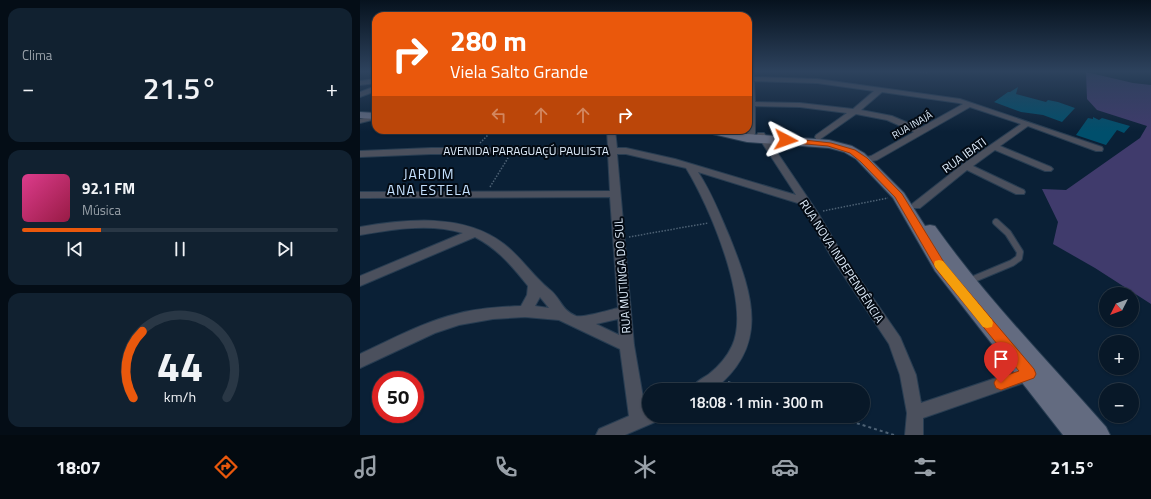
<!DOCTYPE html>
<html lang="pt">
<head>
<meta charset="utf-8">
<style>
  :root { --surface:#081828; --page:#112130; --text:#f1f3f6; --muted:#98a0a8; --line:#293745; --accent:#ea580c }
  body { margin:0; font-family:"Titillium Web",sans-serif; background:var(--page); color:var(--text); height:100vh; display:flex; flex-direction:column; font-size:15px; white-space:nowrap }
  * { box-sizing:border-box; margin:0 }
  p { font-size:13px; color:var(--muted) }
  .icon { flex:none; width:22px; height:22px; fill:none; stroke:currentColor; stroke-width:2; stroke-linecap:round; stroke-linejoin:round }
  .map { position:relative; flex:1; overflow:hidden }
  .details { display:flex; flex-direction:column; gap:8px; padding:8px; background:#040d16; width:360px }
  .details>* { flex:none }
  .top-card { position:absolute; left:12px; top:12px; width:380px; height:122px; border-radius:12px; box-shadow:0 1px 3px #0004,0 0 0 1px var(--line); background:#ea580c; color:#fff; overflow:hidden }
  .needle { width:26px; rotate:228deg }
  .tools { position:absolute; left:739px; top:287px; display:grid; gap:8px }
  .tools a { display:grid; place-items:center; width:40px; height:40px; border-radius:50%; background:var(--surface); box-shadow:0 1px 3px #0004,0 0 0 1px var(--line); font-size:20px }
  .speed { position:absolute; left:12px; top:371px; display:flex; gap:8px; font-size:20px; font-weight:700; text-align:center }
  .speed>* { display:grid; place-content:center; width:52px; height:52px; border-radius:50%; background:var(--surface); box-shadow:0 1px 3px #0004,0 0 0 1px var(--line); line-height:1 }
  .speed .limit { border:6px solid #d22; background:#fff; color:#111 }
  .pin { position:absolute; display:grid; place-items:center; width:34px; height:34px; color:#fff; margin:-41px -17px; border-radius:50% 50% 50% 0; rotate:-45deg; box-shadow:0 0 4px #0007 }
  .pin .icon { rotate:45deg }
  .me { position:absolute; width:44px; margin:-22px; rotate:94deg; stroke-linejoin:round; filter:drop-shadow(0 0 3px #0008) }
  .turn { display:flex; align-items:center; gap:14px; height:84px; padding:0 12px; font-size:18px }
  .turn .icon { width:52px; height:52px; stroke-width:2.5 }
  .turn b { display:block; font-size:28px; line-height:34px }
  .lanes { display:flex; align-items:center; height:38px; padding:0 12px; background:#0003; justify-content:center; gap:20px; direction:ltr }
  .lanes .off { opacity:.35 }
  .big { font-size:30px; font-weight:600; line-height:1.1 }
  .details .tile { flex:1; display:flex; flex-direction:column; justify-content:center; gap:6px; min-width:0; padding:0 14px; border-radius:12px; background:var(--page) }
  .details .dial { align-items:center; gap:0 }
  .dial svg { height:104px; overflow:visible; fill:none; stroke:var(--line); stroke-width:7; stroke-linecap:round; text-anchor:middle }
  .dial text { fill:var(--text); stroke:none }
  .song { display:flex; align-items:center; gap:12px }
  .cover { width:48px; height:48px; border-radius:6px; background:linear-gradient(135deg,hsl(330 70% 55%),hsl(340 70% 35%)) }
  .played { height:4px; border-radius:2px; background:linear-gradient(90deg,var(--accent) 25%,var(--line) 25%) }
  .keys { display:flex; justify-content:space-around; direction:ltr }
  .heat { display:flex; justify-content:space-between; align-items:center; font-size:22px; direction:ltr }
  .trip { position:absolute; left:282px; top:383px; width:228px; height:40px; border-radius:20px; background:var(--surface); box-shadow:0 1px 3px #0004,0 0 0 1px var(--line); font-weight:600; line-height:40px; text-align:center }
  .menu { display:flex; height:64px; justify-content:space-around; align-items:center; background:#030a10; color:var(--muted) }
  .menu .icon { width:28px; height:28px }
  .menu .active { color:var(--accent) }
  .menu b { font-size:18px; color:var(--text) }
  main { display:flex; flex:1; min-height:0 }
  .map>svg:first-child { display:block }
</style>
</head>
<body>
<main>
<section class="details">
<div class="tile"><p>Clima</p>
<div class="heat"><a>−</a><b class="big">21.5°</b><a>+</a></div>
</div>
<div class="tile">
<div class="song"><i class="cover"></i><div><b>92.1 FM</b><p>Música</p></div></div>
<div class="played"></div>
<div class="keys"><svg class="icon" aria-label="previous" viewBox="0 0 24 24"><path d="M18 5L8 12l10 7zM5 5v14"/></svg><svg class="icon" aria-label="pause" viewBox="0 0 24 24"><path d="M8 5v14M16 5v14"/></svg><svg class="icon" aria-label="next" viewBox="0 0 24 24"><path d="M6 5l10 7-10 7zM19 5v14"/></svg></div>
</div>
<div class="tile dial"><svg viewBox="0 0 100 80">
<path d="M14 69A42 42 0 1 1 86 69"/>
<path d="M14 69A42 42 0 0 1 21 18" stroke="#ea580c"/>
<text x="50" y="56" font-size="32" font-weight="700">44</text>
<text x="50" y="72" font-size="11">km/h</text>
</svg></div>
</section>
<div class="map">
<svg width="791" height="435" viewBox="0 0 791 435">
  <rect width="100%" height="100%" fill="#0a2036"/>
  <path fill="#403b6c" d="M726 72 773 83 791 85V304L735 268 693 244 698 222 682 189 706 190 780 138 787 126 737 110 727 99Z"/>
  <g fill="#004f6c">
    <path d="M658 87 656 94 686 102 688 100 698 102 715 108 702 122 683 115 661 112 634 102 648 92H650Z"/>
    <path d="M733 117 739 120 742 118 770 126 764 133 757 130 746 145 716 135 728 118 733 119Z"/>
  </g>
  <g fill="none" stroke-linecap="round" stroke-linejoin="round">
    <g stroke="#283d52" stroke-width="8">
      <path id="service" d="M609 281 652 263 659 258 660 252 648 233 636 222"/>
    </g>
    <g stroke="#283d52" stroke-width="2">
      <g id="minor">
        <path d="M388 71H393L394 77 457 79 600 99 742 147 743 149 742 151H736L668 126 640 146 691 167 693 169 691 171H685L635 150 613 166 664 190 665 192 664 194H656L607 170 560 208H552L551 206 552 204 603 164 661 124 610 107 517 160 504 163 499 160 501 158 511 156 554 132 527 120 496 114 459 140 456 139 455 137 456 135 487 113 440 107 395 106V134L391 137 388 136 387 134ZM394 81 457 83 514 91 493 109 440 103 395 102ZM522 92 599 103 603 104 560 128 532 116 501 110Z"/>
        <path d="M16 79V83L0 85V81Z"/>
        <path d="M16 86V91L0 97V92Z"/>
        <path d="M16 115V119L0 123V119Z"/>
        <path d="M247 130H255L257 148H266L315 159 436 195 397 135 398 133H404L458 213 481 252 540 337 556 375 561 403 669 367 675 369 677 374 675 379 563 418V435H545L547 413 540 375 529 344 472 258 441 204 338 172C352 193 360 215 370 238 393 296 410 346 353 390H331C334 382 342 379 349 374 358 367 367 357 372 346 392 305 349 205 326 168L266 154H257L274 345 285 409 289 408V416H298L295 422 265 435H236L239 429 269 416 260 349 199 320 165 317 133 319 99 325 75 333 0 368V354C32 339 65 321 100 313 120 308 140 307 161 306L167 295 168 286C152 266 138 249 115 237L0 286V276L103 233C70 223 34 229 0 235V227C47 219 104 213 144 244 161 257 172 275 189 289 201 298 201 310 216 316 223 318 249 310 258 308L250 197 0 198V192L250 191 248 154H71L0 157V151L71 148H248ZM180 297 189 308 175 306ZM258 319 259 335 236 324Z"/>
      </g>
    </g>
    <g stroke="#283d52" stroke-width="2">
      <g id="secondary">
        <path d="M0 112 16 113V119L0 118Z"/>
        <path d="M342 130H365L387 134 469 140 492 146 504 153 544 193 565 226 570 225 575 226C626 298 688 361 746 427L750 435H703L575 271 533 198 496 159 484 152 469 148 387 142 344 132Z"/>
      </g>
    </g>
    <g stroke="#4e6275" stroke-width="1" stroke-dasharray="1.5 1.5" stroke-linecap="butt">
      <path d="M548 71 567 73V71"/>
      <path d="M131 132 133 130"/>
    </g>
    <g stroke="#4e6275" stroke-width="1.5" stroke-dasharray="1.5 1.5" stroke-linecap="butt">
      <path d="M120 143 132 131"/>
      <path d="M130 187 148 158"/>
      <path d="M463 211 528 198"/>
      <path d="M269 237 348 223"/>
    </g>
    <g stroke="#4e6275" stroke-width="2" stroke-dasharray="3 3" stroke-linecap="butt">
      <path d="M368 382 393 390"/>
      <path d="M474 416 534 435"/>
    </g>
    <use href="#service" stroke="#4b505d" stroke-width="6"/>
    <use href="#minor" fill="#4b505d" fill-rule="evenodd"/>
    <use href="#secondary" fill="#636b80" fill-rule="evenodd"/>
  </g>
  <linearGradient id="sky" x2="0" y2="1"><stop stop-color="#06121e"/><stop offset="0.54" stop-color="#2d425d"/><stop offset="1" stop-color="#2d425d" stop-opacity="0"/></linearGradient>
  <rect width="791" height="132" fill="url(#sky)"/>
  <path fill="#ea580c" stroke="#983908" d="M426 138 471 143 495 150 507 158 542 194 585 264 674 369 676 374 674 378 641 390 636 388 634 383 636 379 659 371 577 270 535 197 501 162 490 153 468 146 424 142 423 140Z"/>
  <path fill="#f59e0b" d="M579 260 583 261 632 320 633 323 632 327 627 328 623 327 575 267 574 264 575 261Z"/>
  <g text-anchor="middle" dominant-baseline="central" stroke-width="4" stroke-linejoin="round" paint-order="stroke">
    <g font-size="10" fill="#e0eefd" stroke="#030a13">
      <text transform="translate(552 125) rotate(-30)">RUA INAJÁ</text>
    </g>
    <g font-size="12" fill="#e0eefd" stroke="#030a13">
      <text x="166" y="150">AVENIDA PARAGUAÇÚ PAULISTA</text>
      <text transform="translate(604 155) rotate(-36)">RUA IBATI</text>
      <text transform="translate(482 261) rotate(57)">RUA NOVA INDEPENDÊNCIA</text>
      <text transform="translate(262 276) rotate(-94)">RUA MUTINGA DO SUL</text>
    </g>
    <g font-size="14" letter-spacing="1" fill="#c5e1fe" stroke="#030a13">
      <text x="69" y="173">JARDIM<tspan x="69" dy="16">ANA ESTELA</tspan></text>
    </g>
  </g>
</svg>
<div class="tools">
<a><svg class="needle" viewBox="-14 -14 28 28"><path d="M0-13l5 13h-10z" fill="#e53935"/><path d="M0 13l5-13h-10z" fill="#98a0a8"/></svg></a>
<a>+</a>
<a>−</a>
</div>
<div class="speed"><div class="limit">50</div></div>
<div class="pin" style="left:641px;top:383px;background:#d93025"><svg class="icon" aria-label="arrive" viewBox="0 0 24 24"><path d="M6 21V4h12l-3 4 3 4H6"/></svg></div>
<svg class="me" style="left:426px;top:140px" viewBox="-20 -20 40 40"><path d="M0-17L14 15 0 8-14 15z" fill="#ea580c" stroke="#fff" stroke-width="4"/></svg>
<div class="trip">18:08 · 1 min · 300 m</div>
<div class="top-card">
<div class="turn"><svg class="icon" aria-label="right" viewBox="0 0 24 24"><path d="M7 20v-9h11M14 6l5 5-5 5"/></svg><div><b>280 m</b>Viela Salto Grande</div></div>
<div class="lanes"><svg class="icon off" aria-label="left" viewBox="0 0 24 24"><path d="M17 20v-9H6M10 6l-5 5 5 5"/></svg><svg class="icon off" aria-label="ahead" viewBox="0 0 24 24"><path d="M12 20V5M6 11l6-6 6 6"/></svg><svg class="icon off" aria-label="ahead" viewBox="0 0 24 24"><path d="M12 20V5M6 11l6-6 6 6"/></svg><svg class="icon" aria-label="right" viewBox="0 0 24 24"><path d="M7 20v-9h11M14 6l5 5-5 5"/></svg></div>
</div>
</div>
</main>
<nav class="menu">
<b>18:07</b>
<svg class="icon active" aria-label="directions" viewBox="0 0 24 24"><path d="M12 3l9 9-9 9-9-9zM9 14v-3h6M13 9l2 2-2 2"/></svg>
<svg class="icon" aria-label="music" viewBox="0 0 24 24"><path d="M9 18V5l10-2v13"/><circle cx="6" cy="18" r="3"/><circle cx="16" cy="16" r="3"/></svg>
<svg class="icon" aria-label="phone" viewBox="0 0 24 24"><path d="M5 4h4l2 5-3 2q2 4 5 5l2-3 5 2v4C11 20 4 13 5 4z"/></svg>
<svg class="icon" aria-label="climate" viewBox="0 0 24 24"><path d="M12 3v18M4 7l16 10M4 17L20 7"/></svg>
<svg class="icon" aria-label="car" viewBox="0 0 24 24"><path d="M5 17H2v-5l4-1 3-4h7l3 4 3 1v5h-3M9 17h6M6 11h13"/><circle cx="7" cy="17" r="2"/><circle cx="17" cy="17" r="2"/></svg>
<svg class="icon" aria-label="filters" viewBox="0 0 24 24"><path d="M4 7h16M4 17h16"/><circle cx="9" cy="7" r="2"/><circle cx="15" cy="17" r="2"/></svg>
<b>21.5°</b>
</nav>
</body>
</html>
